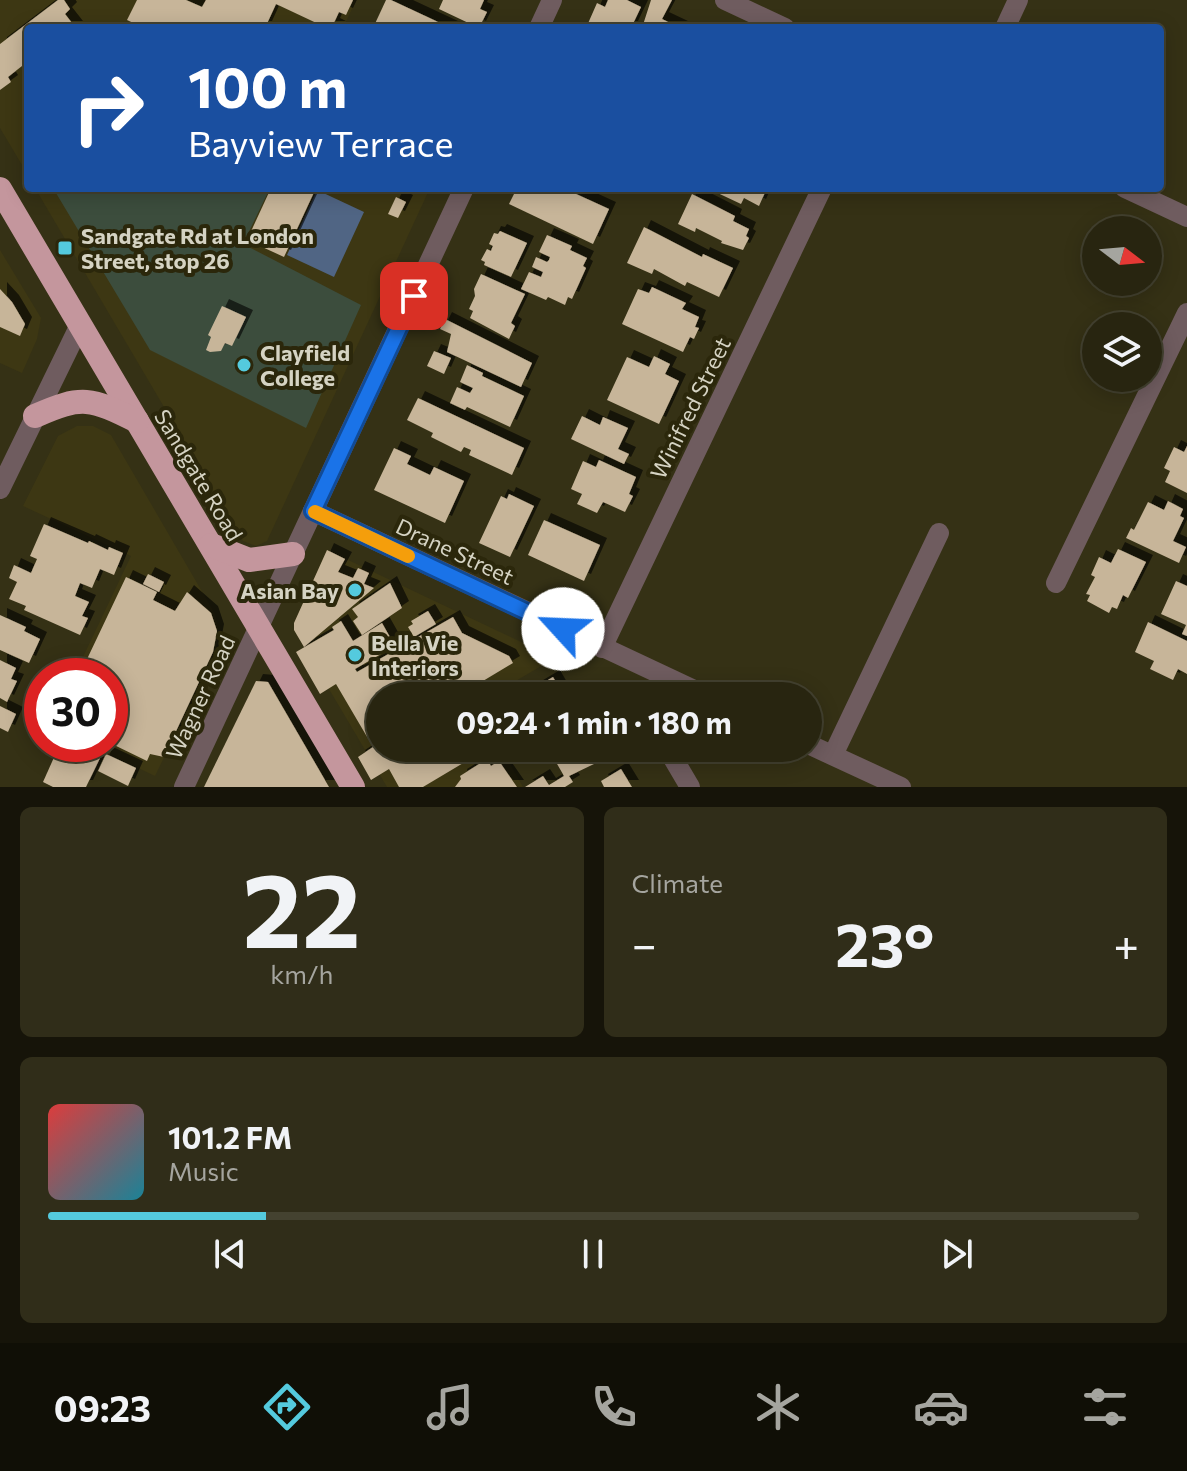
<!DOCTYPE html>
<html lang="en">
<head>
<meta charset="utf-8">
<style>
  :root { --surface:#282510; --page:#302d19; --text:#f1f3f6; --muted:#a5a59f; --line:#444230; --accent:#54cade }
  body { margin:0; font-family:Commissioner,sans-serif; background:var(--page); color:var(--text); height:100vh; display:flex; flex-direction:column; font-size:30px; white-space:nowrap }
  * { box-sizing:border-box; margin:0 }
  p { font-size:26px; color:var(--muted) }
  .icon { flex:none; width:44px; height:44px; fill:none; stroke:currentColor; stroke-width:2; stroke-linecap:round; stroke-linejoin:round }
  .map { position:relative; height:787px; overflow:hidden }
  .panel { display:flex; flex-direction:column; gap:20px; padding:20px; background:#161409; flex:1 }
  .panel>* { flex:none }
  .hud { position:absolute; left:24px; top:24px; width:1140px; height:168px; border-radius:8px; box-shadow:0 4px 20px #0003,0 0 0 2px var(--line); background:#1a4fa0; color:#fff; overflow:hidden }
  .needle { width:52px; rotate:106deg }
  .buttons { position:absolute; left:1082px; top:216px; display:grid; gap:16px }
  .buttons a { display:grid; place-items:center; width:80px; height:80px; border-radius:50%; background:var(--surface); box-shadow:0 4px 20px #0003,0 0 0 2px var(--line); font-size:40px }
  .speed { position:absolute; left:24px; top:658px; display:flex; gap:16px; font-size:40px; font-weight:700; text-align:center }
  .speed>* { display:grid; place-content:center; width:104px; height:104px; border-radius:50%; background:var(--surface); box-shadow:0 4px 20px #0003,0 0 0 2px var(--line); line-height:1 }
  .speed .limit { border:12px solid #d22; background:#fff; color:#111 }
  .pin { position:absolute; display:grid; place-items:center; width:68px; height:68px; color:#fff; margin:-34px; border-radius:16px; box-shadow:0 4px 12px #0006 }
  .me { position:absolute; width:88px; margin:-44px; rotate:295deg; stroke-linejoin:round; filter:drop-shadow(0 0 6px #0008) }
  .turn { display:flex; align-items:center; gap:28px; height:168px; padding:0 32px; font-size:36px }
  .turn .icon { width:104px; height:104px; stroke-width:2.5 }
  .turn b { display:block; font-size:56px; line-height:68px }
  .big { font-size:60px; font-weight:700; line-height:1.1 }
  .panel .tile { flex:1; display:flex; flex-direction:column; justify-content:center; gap:12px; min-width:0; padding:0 28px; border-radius:12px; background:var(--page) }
  .panel .dial { align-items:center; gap:0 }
  .dial b { font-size:104px; line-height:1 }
  .song { display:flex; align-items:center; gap:24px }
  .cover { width:96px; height:96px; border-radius:12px; background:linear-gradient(135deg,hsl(0 70% 55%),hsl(190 70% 35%)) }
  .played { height:8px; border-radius:4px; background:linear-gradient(90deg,var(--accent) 20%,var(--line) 20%) }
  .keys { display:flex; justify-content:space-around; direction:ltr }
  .heat { display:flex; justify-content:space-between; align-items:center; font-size:44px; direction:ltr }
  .panel .tiles { flex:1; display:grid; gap:20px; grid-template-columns:1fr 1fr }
  .tile:last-child { grid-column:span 2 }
  .trip { position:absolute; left:366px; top:682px; width:456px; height:80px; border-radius:40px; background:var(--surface); box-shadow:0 4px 20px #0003,0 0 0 2px var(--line); font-weight:700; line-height:80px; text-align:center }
  .dock { display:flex; height:128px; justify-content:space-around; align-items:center; background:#100f06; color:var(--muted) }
  .dock .icon { width:56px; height:56px }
  .dock .active { color:var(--accent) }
  .dock b { font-size:36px; color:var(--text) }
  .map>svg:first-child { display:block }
</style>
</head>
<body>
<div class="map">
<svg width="1187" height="787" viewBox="0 0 1187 787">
  <defs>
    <filter id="shadow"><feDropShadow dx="7" dy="-7" stdDeviation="0" flood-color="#0009"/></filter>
  </defs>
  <rect width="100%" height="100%" fill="#353115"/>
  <g fill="#3d3713">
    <path d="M0 0H356L344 26 347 28H28V175L0 128Z"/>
    <path d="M35 188H430L267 541 256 546 243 541Z"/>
    <path d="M0 250 41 318 37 339 22 373 0 363Z"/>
    <path d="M77 426H93L111 435 215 614 219 633 215 653 155 776 88 744H110V676H74L131 556 23 506 58 436Z"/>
    <path d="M327 550 555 658 490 696H380V748H501L523 787H387L294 630V623Z"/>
  </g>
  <path fill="#3c4d3d" d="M53 188H270L243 244 361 305 306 428 150 350Z"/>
  <path fill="#506584" d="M317 190 364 212 334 277 287 255Z"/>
  <g fill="#c7b599" filter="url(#shadow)">
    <path d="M58 0H64L70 9 65 14 76 28H28V69L26 71 22 66 8 77 11 82 0 90V44Z"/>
    <path d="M137 0H186L202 7 206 0H353L346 15 339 12 333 25 339 28H327L276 4 265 28H202L203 26 198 23 196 28H144L127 20Z"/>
    <path d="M386 0H391L451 28H373Z"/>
    <path d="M443 0H484L480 9 487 12 479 28 439 9Z"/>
    <path d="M608 0H627L641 7 631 28H586L597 3 605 7Z"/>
    <path d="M651 0H672L662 19 681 28H642Z"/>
    <path d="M271 188H316L284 257 247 240Z"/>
    <path d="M517 188H563L609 209 593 244 509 204Z"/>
    <path d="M707 188H767L759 206 744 198 741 204Z"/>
    <path d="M692 194 735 216 733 221 749 229 746 236 749 238 743 250 721 243 722 241 696 228 695 232 678 224Z"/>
    <path d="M396 197 406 202 398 218 388 214Z"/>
    <path d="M644 227 702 257 703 254 733 268 719 297 687 282 685 286 654 269 652 274 627 263Z"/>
    <path d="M500 231 527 243 511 277 484 265 485 262 481 260 487 249 491 251 492 248 493 246 489 244 494 233 498 234Z"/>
    <path d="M547 235 572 246 570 250 587 258 583 266 586 268 572 299 568 297 565 305 548 297 546 300 521 289 529 272 541 277 543 272 532 267 536 257 547 262 549 260 550 257 539 252Z"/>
    <path d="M481 274 525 294 511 323 515 326 509 339 470 318 473 311 469 309 475 296 474 289Z"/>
    <path d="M652 287 686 303 682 309 699 317 695 327 699 328 694 339 690 337 683 352 622 324 638 289 649 293Z"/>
    <path d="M0 289 12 302 25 324 20 336 0 327Z"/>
    <path d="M222 306 246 317 232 346 225 343 221 351 210 352 206 350 211 337 208 335Z"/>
    <path d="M445 319 532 363 521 387 447 352 451 334 440 329Z"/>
    <path d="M434 351 451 358 444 374 427 366Z"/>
    <path d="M654 356 670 364 665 374 679 381 659 424 607 400 627 357 649 367Z"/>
    <path d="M467 365 483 373 482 376 524 396 510 427 467 407 465 410 450 403 457 387 470 393 473 388 460 382Z"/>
    <path d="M418 398 524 448 512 475 469 455 471 450 464 447 461 452 431 437 433 433 407 420Z"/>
    <path d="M582 416 600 425 603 417 628 428 618 449 629 454 624 464 571 439Z"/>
    <path d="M1187 446V493L1165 482 1170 471 1164 468 1174 447 1184 452Z"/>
    <path d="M394 448 411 456 407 464 430 475 434 467 464 481 445 523 374 490Z"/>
    <path d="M599 460 636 477 629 494 633 496 625 512 603 502 597 513 577 504 582 494 571 489 583 461 596 467Z"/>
    <path d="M509 494 534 506 510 557 479 543 501 496 507 499Z"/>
    <path d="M1168 501 1183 509 1180 516 1184 518 1173 541 1186 547 1179 563 1126 538 1131 528 1134 530 1148 502 1164 510Z"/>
    <path d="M544 520 600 545 584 581 528 555Z"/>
    <path d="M44 524 88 543 89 541 108 550 109 547 123 553 114 575 100 569 92 588 80 583 75 596 89 602 82 616 88 618 80 635 24 610 26 606 9 599 17 582 9 578 14 565 31 573 37 559 30 556Z"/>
    <path d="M1118 549 1146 562 1128 598 1123 595 1117 609 1112 607 1109 613 1087 601 1090 595 1086 594 1095 577 1091 575 1099 557 1111 563Z"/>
    <path d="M327 550 345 559 338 572 353 578 358 568 369 573 364 584 374 588 304 647 294 630V623Z"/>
    <path d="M148 574 164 582 159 592 143 584Z"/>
    <path d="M126 577 157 592 153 600 175 611 187 592 211 613 217 631 213 652 164 757 150 754 147 761 110 743V676H79Z"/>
    <path d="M1176 581 1187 586V636L1182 634 1186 625 1161 614Z"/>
    <path d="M390 583 402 608 362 635 353 621 358 617 352 609Z"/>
    <path d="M428 611 436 624 414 637 408 627 413 624 411 621Z"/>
    <path d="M0 615 26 627 24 631 40 639 29 663 0 650Z"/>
    <path d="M453 617 462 633 509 656 513 663 458 696H380V748H470L475 756 423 787H399L389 769 371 780 358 757 373 747 336 684 320 694 296 652 334 630 332 627 341 621 353 641 382 623 395 646 355 669 357 672Z"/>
    <path d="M1148 622 1187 641V674L1178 669 1173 680 1150 669 1154 661 1135 652Z"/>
    <path d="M0 660 16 668 11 679 17 681 7 702 0 698Z"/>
    <path d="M553 677 564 696H521Z"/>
    <path d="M256 681 268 682 329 787H204Z"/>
    <path d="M0 706 16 714 8 732 0 728Z"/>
    <path d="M60 744H77L101 756 86 787H53L43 782Z"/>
    <path d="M553 748H614L592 761 594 764 569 776 573 782 565 787H525L543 776 549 785 564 776 549 750Z"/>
    <path d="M106 754 136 768 128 786 98 771Z"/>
    <path d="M487 759 491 766 499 761 517 787H455L461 779 460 776Z"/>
    <path d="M621 769 632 787H604L601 781Z"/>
  </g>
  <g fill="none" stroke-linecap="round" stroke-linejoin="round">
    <g stroke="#6f5c5f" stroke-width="20">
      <path d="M725 0 785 28"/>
      <path d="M539 28 552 0"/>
      <path d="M1005 28 1018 0"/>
      <path d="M1125 188 1187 217"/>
      <path d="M0 489 80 325"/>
      <path d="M313 511 707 696"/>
      <path d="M1056 583 1187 313"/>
      <path d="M602 648 822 188"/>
      <path d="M808 744 901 787"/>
      <path d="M667 748 690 787"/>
      <path d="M833 755 939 533"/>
      <path d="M184 787 464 188"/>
    </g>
    <g stroke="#c4969d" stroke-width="24">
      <path d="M0 189 353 787"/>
      <path d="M35 416C82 395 91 398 137 421"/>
      <path d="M211 545 249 560 293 554"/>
    </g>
  </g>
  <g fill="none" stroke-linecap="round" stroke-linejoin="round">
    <g stroke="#114b97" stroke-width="20">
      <path id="route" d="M414 296 313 511 563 629"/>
    </g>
    <use href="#route" stroke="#1a73e8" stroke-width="14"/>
    <path stroke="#f59e0b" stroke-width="14" d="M315 512 408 556"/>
  </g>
  <g fill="#54cade" stroke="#2b270b" stroke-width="3">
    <rect x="57" y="240" width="16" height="16" rx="4"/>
    <circle cx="244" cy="365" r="8"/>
    <circle cx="355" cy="590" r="8"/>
    <circle cx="355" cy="655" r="8"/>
  </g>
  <g text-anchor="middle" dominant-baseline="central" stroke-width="8" stroke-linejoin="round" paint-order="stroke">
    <g font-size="22" font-weight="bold" fill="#d5d3c3" stroke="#2b270b" text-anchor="start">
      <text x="81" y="235">Sandgate Rd at London<tspan x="81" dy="25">Street, stop 26</tspan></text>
      <text x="260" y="352">Clayfield<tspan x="260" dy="25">College</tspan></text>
      <text x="339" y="590" text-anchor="end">Asian Bay</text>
      <text x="371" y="642">Bella Vie<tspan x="371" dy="25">Interiors</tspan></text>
    </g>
    <g font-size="22" fill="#d5d3c3" stroke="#2b270b">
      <text transform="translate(690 408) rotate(-64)">Winifred Street</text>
      <text transform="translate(199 475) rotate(59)">Sandgate Road</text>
      <text transform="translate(455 551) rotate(25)">Drane Street</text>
      <text transform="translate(200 697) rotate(-65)">Wagner Road</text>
    </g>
  </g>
</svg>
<div class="buttons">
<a><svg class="needle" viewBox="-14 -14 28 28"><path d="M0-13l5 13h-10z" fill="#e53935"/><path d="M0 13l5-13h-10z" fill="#a5a59f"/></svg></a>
<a><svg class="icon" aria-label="layers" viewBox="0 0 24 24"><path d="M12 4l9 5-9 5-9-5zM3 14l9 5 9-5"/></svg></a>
</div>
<div class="speed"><div class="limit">30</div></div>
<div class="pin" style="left:414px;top:296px;background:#d93025"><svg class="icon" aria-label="arrive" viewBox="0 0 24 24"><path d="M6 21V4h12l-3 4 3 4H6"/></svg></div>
<svg class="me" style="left:563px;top:629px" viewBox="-20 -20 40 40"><circle r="19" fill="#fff"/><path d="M0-13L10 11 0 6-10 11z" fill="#1a73e8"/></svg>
<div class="trip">09:24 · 1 min · 180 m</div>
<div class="hud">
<div class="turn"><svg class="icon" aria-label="right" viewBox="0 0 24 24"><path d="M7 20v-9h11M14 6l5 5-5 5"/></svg><div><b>100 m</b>Bayview Terrace</div></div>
</div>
</div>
<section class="panel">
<div class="tiles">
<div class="tile dial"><b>22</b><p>km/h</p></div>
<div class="tile"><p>Climate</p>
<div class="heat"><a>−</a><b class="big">23°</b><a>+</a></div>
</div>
<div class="tile">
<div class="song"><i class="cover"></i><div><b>101.2 FM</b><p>Music</p></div></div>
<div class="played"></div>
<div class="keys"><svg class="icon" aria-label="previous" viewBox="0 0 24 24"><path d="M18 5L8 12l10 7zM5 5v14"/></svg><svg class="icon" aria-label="pause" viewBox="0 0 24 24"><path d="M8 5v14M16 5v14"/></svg><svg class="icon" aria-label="next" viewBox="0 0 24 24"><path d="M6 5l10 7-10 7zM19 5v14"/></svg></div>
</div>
</div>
</section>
<nav class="dock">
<b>09:23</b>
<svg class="icon active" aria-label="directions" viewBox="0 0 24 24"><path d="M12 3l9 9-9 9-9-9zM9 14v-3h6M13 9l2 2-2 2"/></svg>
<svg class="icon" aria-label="music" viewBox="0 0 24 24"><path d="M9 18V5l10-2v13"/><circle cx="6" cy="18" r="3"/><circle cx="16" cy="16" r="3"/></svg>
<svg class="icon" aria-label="phone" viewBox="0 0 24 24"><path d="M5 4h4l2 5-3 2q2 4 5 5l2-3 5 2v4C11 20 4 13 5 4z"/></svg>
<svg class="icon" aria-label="climate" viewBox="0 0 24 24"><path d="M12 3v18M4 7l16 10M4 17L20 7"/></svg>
<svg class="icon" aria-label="car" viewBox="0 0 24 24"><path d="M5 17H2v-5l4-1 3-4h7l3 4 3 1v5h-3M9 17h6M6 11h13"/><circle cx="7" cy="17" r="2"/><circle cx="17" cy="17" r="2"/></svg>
<svg class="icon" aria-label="filters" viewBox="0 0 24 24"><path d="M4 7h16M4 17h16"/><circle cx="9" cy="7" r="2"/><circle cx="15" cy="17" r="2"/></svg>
</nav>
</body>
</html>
